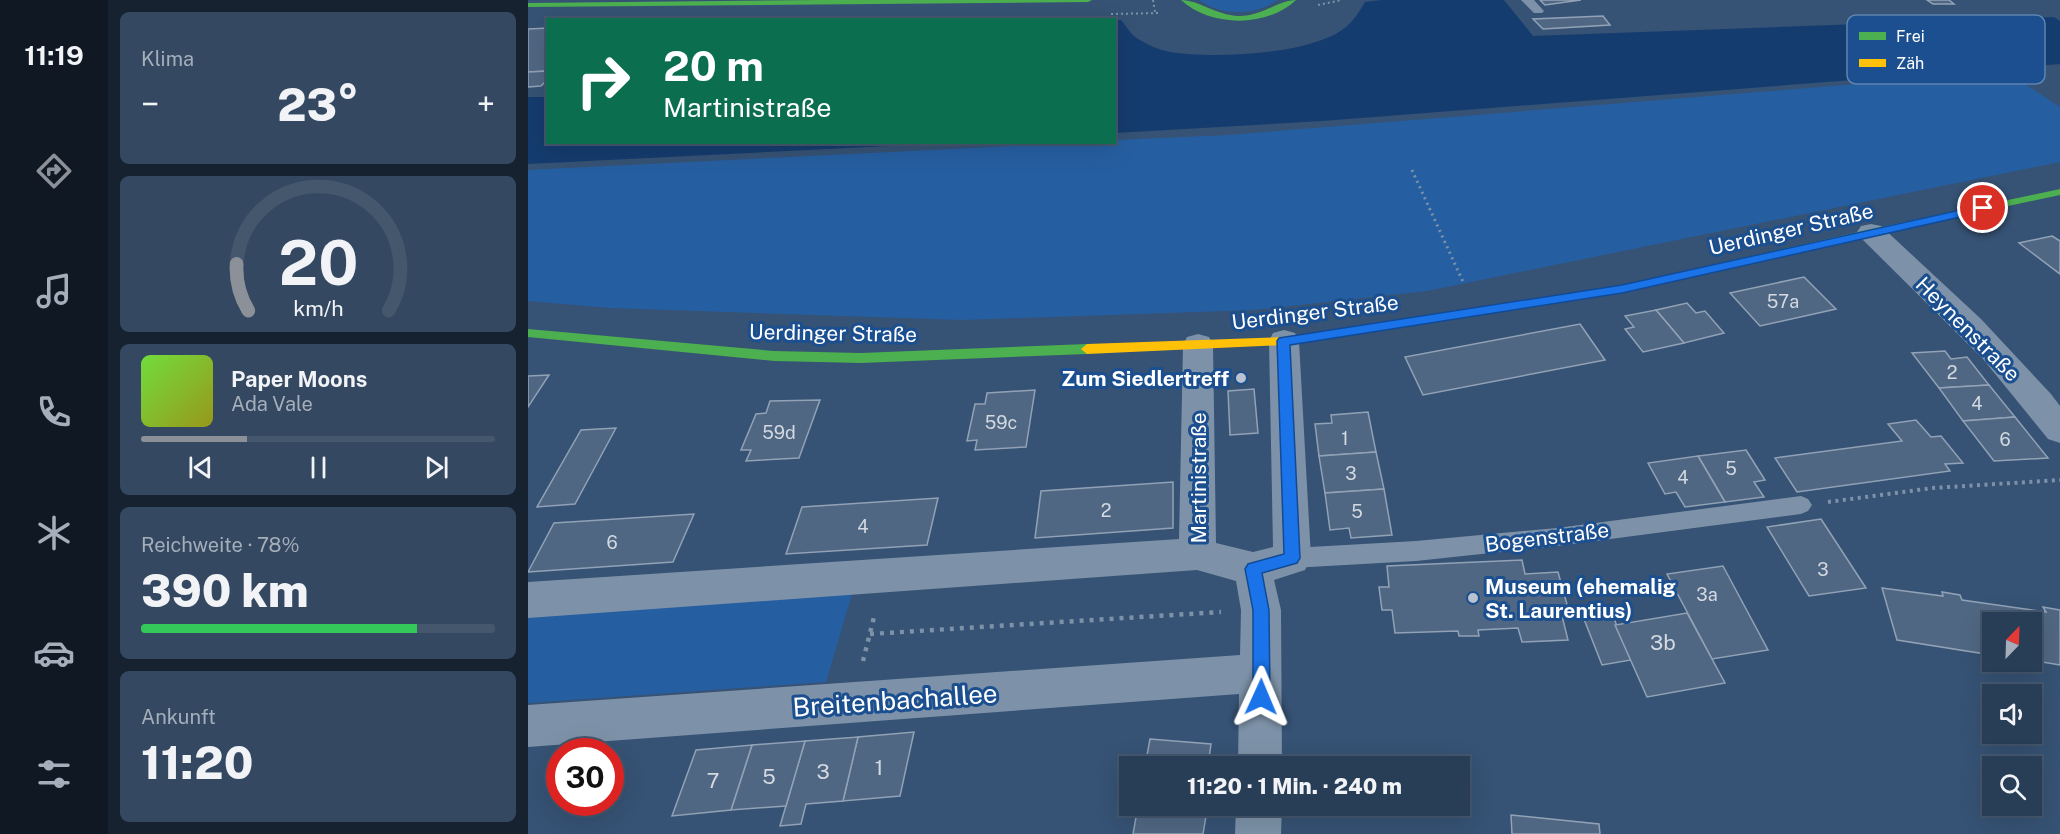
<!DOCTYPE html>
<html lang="de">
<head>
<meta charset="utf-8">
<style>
  :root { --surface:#283e57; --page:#344961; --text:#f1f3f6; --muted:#a5aeba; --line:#44576d; --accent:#8c9099 }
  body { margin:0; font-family:"Public Sans",sans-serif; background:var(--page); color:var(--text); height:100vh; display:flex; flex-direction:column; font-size:22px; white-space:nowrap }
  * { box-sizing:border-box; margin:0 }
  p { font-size:20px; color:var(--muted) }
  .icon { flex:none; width:33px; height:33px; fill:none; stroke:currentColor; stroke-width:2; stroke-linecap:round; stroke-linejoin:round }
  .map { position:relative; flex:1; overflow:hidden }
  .drawer { display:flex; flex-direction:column; gap:12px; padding:12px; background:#162230; width:420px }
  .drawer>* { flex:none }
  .banner { position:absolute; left:18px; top:18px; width:570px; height:126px; border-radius:0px; box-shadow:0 6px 24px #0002,0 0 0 2px var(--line); background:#0b6e4f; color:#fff; overflow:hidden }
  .needle { width:39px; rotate:23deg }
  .controls { position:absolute; left:1454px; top:612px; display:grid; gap:12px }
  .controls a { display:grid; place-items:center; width:60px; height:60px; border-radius:0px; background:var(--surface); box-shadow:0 6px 24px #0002,0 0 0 2px var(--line); font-size:30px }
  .speed { position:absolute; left:18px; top:738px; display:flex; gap:12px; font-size:30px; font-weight:700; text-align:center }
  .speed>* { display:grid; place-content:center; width:78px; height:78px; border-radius:50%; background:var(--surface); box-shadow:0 6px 24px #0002,0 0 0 2px var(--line); line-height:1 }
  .speed .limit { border:9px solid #d22; background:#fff; color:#111 }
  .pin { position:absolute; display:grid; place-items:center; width:51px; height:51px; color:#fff; margin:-26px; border:3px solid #fff; border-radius:50%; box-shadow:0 2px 6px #0007 }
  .me { position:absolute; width:66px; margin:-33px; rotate:1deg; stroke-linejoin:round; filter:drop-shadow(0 0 4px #0008) }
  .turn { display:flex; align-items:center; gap:21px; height:126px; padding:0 18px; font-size:27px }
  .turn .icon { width:78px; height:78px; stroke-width:2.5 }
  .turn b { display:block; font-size:42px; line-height:51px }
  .big { font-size:45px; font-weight:800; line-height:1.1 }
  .drawer .tile { flex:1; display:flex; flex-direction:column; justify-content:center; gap:9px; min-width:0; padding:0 21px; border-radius:9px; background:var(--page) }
  .drawer .dial { align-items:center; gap:0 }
  .dial svg { height:156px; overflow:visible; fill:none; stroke:var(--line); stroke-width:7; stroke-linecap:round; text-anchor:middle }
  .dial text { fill:var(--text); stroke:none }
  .song { display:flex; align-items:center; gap:18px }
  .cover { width:72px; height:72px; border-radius:9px; background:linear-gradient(135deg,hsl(100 70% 55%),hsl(60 70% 35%)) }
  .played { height:6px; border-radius:3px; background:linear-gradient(90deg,var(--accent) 30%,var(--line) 30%) }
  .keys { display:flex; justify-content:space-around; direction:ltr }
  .heat { display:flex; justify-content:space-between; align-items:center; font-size:33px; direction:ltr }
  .charge { height:9px; border-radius:4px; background:linear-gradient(90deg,#34c759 78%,var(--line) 0) }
  .trip { position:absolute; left:591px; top:756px; width:351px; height:60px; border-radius:0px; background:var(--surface); box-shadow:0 6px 24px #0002,0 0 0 2px var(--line); font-weight:800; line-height:60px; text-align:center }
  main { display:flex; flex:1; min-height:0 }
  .menu { display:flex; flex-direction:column; width:108px; justify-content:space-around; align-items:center; background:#101923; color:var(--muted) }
  .menu .icon { width:42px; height:42px }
  .menu .current { color:var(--accent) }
  .menu b { font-size:27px; color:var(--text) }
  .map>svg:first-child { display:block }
</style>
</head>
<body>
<main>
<nav class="menu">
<b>11:19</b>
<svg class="icon current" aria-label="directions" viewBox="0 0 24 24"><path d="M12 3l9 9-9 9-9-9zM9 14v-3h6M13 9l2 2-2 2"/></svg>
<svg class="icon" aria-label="music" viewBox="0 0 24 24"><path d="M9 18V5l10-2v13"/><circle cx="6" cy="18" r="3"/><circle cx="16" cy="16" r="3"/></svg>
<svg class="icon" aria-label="phone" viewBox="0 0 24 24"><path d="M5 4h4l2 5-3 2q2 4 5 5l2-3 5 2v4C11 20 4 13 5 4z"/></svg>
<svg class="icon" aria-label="climate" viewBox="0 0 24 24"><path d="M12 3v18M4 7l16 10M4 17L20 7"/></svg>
<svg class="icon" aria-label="car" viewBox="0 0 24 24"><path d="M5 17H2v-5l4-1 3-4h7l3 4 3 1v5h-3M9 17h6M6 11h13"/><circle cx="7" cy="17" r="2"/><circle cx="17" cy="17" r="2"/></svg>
<svg class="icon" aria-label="filters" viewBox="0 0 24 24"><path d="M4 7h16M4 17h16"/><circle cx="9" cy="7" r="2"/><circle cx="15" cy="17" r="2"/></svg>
</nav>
<section class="drawer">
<div class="tile"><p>Klima</p>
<div class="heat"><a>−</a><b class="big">23°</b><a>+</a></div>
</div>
<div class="tile dial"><svg viewBox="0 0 100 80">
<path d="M14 69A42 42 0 1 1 86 69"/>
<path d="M14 69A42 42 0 0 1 8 45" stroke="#8c9099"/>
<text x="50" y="56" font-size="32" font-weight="700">20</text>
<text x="50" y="72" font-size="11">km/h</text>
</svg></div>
<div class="tile">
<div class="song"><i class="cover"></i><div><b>Paper Moons</b><p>Ada Vale</p></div></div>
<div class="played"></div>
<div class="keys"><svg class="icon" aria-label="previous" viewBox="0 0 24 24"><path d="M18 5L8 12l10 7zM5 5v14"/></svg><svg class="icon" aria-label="pause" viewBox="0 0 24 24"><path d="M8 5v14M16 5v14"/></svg><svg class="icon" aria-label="next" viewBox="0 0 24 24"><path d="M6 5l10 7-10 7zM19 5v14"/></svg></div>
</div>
<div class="tile"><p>Reichweite · 78%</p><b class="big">390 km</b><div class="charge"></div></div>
<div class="tile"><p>Ankunft</p><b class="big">11:20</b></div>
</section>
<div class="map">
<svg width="1532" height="834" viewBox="0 0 1532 834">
  <rect width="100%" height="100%" fill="#365274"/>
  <g fill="#265fa1">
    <path d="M671 0H750C727 16 693 16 671 0Z"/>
    <path d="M1479 72 1532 107V162L899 291 726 310 434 320 82 308 0 301V170L543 143 586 142 587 140 700 135Z"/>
    <path d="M324 594 298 682 0 703V617Z"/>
  </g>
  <g fill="#153c6e">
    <path d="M854 0H976L1005 36 1526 17 1532 21V64L794 121 587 133V20H593C599 27 604 37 612 40 620 45 632 50 642 52 684 59 785 55 818 27 826 20 832 11 837 2Z"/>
    <path d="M0 97H19L20 142 421 143 0 164Z"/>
  </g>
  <g fill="#506783" stroke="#92a2b6" stroke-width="1.5">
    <path d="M1012 0H1053L1017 5Z"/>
    <path d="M1399 0H1421L1426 4H1405Z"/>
    <path d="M1075 16 1082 25 1015 29 1005 19Z"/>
    <path d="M20 28V71L0 72V29Z"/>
    <path d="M20 71V79L13 86 0 87V72Z"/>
    <path d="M1524 236 1532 241V274L1491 243Z"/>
    <path d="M1276 277 1308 309 1232 326 1202 293Z"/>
    <path d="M1159 303 1168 313 1177 311 1196 333 1156 343 1128 310Z"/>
    <path d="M1128 310 1156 343 1115 352 1097 329 1106 327 1097 316Z"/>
    <path d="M1052 324 1077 360 895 395 877 357Z"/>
    <path d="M1417 351 1423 359 1439 357 1461 385 1411 388 1384 353Z"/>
    <path d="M21 375 0 407V376Z"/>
    <path d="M1461 385 1487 417 1435 421 1411 388Z"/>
    <path d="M726 389 730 433 702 435 700 391Z"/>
    <path d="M507 390 498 447 447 450 449 440 439 441 447 404H457L459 393Z"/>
    <path d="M292 400 271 458 218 461 223 450H213L228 414 238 413 242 401Z"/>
    <path d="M840 412 848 452 791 456 787 424 804 423 803 415Z"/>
    <path d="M1487 417 1520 458 1466 461 1435 421Z"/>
    <path d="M1388 420 1403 437 1413 436 1435 463 1417 464 1422 471 1269 492 1247 458 1374 441 1360 424Z"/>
    <path d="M88 428 47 504 9 507 53 430Z"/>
    <path d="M1218 450 1237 480 1226 482 1236 497 1197 502 1170 456Z"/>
    <path d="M848 452 856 489 797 493 791 456Z"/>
    <path d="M1170 456 1197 502 1157 507 1148 492 1137 494 1120 463Z"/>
    <path d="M645 482V528L507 538 513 491Z"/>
    <path d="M856 489 864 535 823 538 821 528 802 530 797 493Z"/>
    <path d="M410 498 399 545 258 554 274 507Z"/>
    <path d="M166 514 145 562 0 572 26 523Z"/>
    <path d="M1293 519 1338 588 1281 596 1239 527Z"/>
    <path d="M994 560 997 574 1030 572 1042 615 1034 616 1040 640 994 642 990 628 950 630 951 636H931L930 631 867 633 864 610H854L851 587H861L859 566Z"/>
    <path d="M1195 566 1240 650 1184 659 1139 574Z"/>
    <path d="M1354 588 1415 596 1414 592 1432 595 1434 600 1518 612 1515 607 1532 610V665L1503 660V622H1464V655L1369 640Z"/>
    <path d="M1082 609 1103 660 1074 665 1054 614Z"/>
    <path d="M1159 613 1197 683 1119 697 1087 625Z"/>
    <path d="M386 732 372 796 315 801 330 737Z"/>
    <path d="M330 737 315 801 278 804 273 824 252 826 277 741Z"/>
    <path d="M622 739 683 744 680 766H617Z"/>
    <path d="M277 741 258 806 203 810 224 745Z"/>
    <path d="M224 745 203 810 144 816 168 750Z"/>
    <path d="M610 806H675L674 816H678L675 834H605Z"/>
    <path d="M983 815 1071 824 1072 834H984Z"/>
  </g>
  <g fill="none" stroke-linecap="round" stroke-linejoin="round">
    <g stroke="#7d92a8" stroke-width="2" stroke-dasharray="2 3" stroke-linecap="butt">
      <path d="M625 0 627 12"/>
      <path d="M790 5 814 0"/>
      <path d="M583 14 633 13"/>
    </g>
    <path stroke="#7d92a8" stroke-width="3" stroke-dasharray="2 4" stroke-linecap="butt" d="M884 170 936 284"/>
    <path stroke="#7d92a8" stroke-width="4" stroke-dasharray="3 4.5" stroke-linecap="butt" d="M1300 502 1405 488 1532 480"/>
    <g stroke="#7d92a8" stroke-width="4.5" stroke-dasharray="4 6" stroke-linecap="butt">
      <path d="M342 634 693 612"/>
      <path d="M335 661 347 613"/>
    </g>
    <g fill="#7d92a8" fill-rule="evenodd">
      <path d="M993 0H1006L1016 11 1014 13H1006Z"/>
      <path d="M1273 496 1280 499 1284 505 1280 511 1273 514 1029 546 888 561 764 568 756 565 753 558 756 551 764 548 888 541 1029 528Z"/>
    </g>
    <g fill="#7d92a8" fill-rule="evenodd">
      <path d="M1343 224 1353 226 1453 319 1523 394 1532 406V443L1520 439 1455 359 1333 238 1329 232 1333 226Z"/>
      <path d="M756 330 767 333 771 341 783 558 777 570 746 580 753 610 754 766H710L711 694 0 747V705L712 655 713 610 708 581 669 570 0 618V582L651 539 655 345 659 337 670 334 681 337 685 345 688 543 725 552 745 547 741 341 745 333Z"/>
      <path d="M708 806H754L753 834H707Z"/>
    </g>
    <g fill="#4caf50" fill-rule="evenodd">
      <path d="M291 0H564L560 2 0 7V3Z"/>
      <path d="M653 0C671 0 687 15 711 16 735 16 750 0 768 0 739 28 682 27 653 0Z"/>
      <path d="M1532 189V195L1343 235 1094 293 965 313 959 309 965 305 1094 285 1343 229Z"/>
      <path d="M0 329 246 351 333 353 559 344 565 349 559 354 333 363 246 361 0 337Z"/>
    </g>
    <path fill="#ffc107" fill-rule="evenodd" d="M965 305 969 306 971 309 969 312 756 345 559 354 553 349 559 344 756 337Z"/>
  </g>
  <path fill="#1a73e8" stroke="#114b97" stroke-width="1.5" d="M1455 205 1460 208 1459 211 1094 293 762 345 772 558 769 563 734 573 741 610 742 697 739 703 733 705 727 703 725 697V610L717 569 720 564 756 554 749 341 751 338 1094 285Z"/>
  <g fill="#b9c2ce" stroke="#1b4f8f" stroke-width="2">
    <circle cx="713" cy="378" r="6"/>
    <circle cx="945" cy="598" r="6"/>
  </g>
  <g text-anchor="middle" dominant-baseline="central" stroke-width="6" stroke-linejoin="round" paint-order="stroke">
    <g font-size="18" fill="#d3d9e0">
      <text x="1255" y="301">57a</text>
      <text x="1424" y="372">2</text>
      <text x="1449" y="403">4</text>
      <text x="473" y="422">59c</text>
      <text x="251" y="432">59d</text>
      <text x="817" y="438">1</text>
      <text x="1477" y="439">6</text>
      <text x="1203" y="468">5</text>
      <text x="823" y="473">3</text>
      <text x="1155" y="477">4</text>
      <text x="578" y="510">2</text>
      <text x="829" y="511">5</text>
      <text x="335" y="526">4</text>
      <text x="84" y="542">6</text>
      <text x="1295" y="569">3</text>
      <text x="1179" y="594">3a</text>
    </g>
    <g font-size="21" fill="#fff" stroke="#1b4f8f">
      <text transform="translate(1263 229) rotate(-13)">Uerdinger Straße</text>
      <text transform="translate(787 312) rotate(-7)">Uerdinger Straße</text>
      <text transform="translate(1440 329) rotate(45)">Heynenstraße</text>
      <text transform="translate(305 333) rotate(1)">Uerdinger Straße</text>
      <text transform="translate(670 478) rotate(-90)">Martinistraße</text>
      <text transform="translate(1019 537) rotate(-7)">Bogenstraße</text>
    </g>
    <g font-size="21" font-weight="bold" fill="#fff" stroke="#1b4f8f" text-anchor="end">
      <text x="701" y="378">Zum Siedlertreff</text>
      <text x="957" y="586" text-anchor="start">Museum (ehemalig<tspan x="957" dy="24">St. Laurentius)</tspan></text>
    </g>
    <g font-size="21" fill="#d3d9e0">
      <text x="1135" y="642">3b</text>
      <text x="351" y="767">1</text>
      <text x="295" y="771">3</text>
      <text x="241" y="776">5</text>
      <text x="185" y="780">7</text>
    </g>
    <g font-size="26" fill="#fff" stroke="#1b4f8f">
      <text transform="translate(367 700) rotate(-4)">Breitenbachallee</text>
    </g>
  </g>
  <rect x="1319" y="15" width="198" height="69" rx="9" fill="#1b4f8f" stroke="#5f84b1" stroke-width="1.5"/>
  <rect x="1331" y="32" width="27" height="8" fill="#4caf50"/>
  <rect x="1331" y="59" width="27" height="8" fill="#ffc107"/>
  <g font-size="16" fill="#fff">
    <text x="1368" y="42">Frei</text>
    <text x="1368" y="69">Zäh</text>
  </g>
</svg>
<div class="controls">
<a><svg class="needle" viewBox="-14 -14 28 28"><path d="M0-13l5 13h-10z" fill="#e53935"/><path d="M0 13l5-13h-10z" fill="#a5aeba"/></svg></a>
<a><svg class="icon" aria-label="sound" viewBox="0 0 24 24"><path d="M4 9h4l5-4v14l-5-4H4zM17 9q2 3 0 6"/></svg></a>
<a><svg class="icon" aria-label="search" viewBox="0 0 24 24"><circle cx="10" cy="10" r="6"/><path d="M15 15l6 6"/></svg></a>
</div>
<div class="speed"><div class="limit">30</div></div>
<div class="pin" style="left:1455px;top:208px;background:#d93025"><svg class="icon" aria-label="arrive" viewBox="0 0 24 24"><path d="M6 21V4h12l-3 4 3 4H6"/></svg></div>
<svg class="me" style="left:733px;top:697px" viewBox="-20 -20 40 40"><path d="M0-17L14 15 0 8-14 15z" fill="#1a73e8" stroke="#fff" stroke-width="4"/></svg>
<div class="trip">11:20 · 1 Min. · 240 m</div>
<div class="banner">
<div class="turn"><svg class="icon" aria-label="right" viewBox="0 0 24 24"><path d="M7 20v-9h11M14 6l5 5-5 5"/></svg><div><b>20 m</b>Martinistraße</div></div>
</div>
</div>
</main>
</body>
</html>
